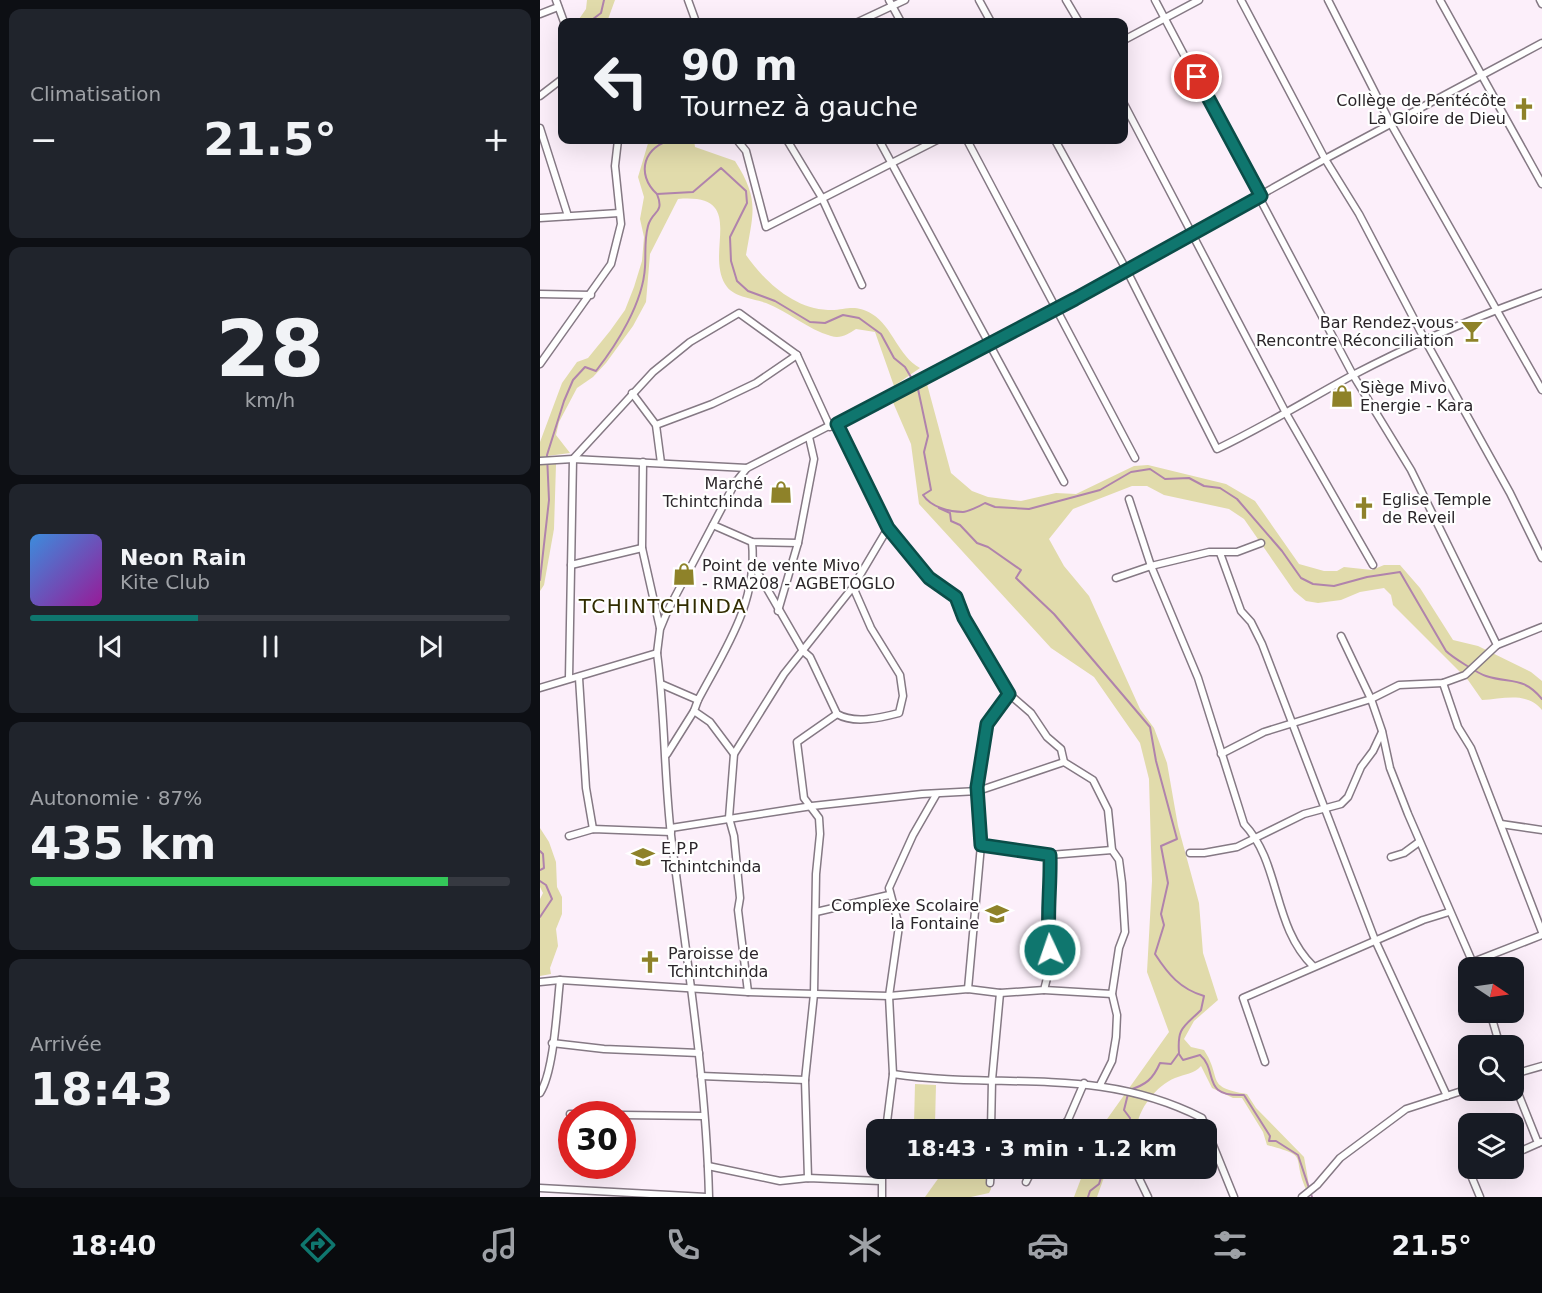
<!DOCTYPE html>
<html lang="fr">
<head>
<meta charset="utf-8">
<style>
  :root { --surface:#171b24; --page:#20242c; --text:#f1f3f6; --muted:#9ea1a6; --line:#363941; --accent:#0f766e }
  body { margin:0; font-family:"DejaVu Sans",sans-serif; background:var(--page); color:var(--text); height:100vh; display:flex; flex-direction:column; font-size:22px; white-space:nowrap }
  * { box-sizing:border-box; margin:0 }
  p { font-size:20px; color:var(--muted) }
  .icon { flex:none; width:33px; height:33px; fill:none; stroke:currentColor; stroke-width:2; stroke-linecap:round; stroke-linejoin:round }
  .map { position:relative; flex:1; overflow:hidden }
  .drawer { display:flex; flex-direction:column; gap:9px; padding:9px; background:#0d0f14; width:540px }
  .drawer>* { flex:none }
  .guide { position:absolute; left:18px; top:18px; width:570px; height:126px; border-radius:12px; box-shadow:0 6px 24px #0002; background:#171b24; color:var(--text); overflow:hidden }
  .needle { width:39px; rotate:103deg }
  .tools { position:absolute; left:918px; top:957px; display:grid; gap:12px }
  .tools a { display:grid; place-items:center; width:66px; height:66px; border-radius:12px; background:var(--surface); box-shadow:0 6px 24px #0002; font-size:30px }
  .speed { position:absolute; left:18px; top:1101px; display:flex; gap:12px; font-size:30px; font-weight:700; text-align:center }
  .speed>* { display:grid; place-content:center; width:78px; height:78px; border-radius:50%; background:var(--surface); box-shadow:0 6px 24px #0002; line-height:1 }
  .speed .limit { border:9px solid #d22; background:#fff; color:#111 }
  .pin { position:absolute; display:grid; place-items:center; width:51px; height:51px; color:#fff; margin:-26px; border:3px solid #fff; border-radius:50%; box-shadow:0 2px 6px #0007 }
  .me { position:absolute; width:66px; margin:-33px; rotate:357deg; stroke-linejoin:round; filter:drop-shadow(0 0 4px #0008) }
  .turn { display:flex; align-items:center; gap:21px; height:126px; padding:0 24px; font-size:27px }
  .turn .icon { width:78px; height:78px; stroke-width:2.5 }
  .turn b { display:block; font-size:42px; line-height:51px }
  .big { font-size:45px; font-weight:800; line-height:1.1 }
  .drawer .card { flex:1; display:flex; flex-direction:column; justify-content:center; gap:9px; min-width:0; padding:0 21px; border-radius:12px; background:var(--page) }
  .drawer .dial { align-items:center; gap:0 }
  .dial b { font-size:78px; line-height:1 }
  .song { display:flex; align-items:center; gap:18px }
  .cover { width:72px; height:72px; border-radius:9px; background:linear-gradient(135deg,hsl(210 70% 55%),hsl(300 70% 35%)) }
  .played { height:6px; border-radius:3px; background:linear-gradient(90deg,var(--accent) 35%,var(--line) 35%) }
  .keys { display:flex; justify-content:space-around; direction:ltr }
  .heat { display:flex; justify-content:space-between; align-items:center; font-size:33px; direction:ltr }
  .charge { height:9px; border-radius:4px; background:linear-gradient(90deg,#34c759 87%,var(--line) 0) }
  .trip { position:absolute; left:326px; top:1119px; width:351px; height:60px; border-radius:12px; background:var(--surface); box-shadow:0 6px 24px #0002; font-weight:800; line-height:60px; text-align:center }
  .tab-bar { display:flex; height:96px; justify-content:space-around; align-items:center; background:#090b0e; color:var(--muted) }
  .tab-bar .icon { width:42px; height:42px }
  .tab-bar .active { color:var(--accent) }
  .tab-bar b { font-size:27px; color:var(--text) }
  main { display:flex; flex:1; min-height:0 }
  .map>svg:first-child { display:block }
</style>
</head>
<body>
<main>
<section class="drawer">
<div class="card"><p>Climatisation</p>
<div class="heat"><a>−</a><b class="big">21.5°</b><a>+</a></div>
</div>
<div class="card dial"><b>28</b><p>km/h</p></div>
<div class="card">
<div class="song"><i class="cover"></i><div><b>Neon Rain</b><p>Kite Club</p></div></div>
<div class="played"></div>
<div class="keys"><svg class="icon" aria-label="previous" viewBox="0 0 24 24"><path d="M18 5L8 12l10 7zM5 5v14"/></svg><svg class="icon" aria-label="pause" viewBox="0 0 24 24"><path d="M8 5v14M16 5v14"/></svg><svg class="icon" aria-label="next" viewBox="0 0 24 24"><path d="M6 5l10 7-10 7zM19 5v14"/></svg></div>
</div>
<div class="card"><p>Autonomie · 87%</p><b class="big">435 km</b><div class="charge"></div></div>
<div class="card"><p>Arrivée</p><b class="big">18:43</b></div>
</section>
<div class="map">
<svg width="1002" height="1197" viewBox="0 0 1002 1197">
  <rect width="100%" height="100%" fill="#fceffa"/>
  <g fill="#e1dbab">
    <path d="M47 0H75L67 22H37L46 9Z"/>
    <path d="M109 140H154L155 147 195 161C220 200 213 213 206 255 224 281 254 309 288 310 306 311 313 303 332 314 353 327 358 356 380 368L354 386 335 332 316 329C308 334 301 339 291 336 267 329 249 312 226 303 213 298 193 298 185 284 165 250 208 193 138 199L110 254 106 302 93 326 66 363 53 377 37 388 19 422 16 435 30 453 0 457V442L22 383 37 362 48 358 70 331 85 310 94 287 102 261 104 237 100 219 104 197 98 177Z"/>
    <path d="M387 384 411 473 432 491 448 497 481 501 516 493 536 494 594 466 608 465 686 484 715 501 759 564 784 571H797L804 567 832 570 844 565H860L880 588 913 640 938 646 991 672 1002 681V710C987 691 963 699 942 700L928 680 853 605 851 595 844 588 820 592 801 600 778 603 766 601 754 591 704 519 689 509 624 495 607 486H592L533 509 509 539 524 566 549 596 600 709 614 728 627 763 638 826 659 903 663 953 678 1000 654 1021 644 1039 651 1047 664 1050C683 1079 664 1087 707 1094L716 1108 764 1157 769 1185 766 1189C751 1155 771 1157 727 1145L723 1132 702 1098H693L672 1088 661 1066C654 1074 645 1074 635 1078 617 1085 597 1110 597 1129H560L629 1032 607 972 612 881 610 814 609 779 600 743 554 677 511 648 379 504 371 444 352 400Z"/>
    <path d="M16 464 14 529 4 585 0 591V465Z"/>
    <path d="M0 828 9 842 16 862 17 887 22 897V914L16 929 18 946 10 968 11 974 0 976V899L3 893 0 887Z"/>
    <path d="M375 1084 396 1085 395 1124H374Z"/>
    <path d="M545 1168 567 1169 557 1197H534Z"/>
    <path d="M405 1169H449L451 1189 449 1193 431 1197H385Z"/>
  </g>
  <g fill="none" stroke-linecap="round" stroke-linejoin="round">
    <g stroke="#b083ac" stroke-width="2">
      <path d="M49 22 61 13 64 0"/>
      <path d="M133 140C104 145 95 174 117 194L153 192 181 168 206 191 207 203 190 237 191 261 197 281 208 291 235 301 270 322 285 323 303 315 319 318 341 334 354 358 365 367 378 389 388 436 384 452 391 490 383 495C391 507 409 512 423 512 427 512 440 506 445 503L455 507 489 509 560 490 591 472 610 469 625 479 649 478 664 486 680 488 697 499 742 551 761 578 773 584 794 586 827 577 860 572 906 651C912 657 939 674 946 676 971 684 983 676 1002 699"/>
      <path d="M399 508 410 513 411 521 420 525 437 543 448 547 481 570 476 578 514 614 610 727 616 761 637 839 621 846 628 883 621 914 624 925 615 954C628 974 640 989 664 996L661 1010C644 1027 637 1027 639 1053L631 1064 620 1063C613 1079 606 1085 589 1090L584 1110 590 1118 591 1130"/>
      <path d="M0 580 9 500 7 455 24 401 33 380 45 367 56 371C77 344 103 303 105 267 106 253 104 241 108 226 112 210 125 214 117 194"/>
      <path d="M0 851 3 854 4 868 0 870"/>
      <path d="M0 881 6 885 12 899 0 917"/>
      <path d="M639 1054 643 1060 660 1055C679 1071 660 1097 704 1095L730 1136 729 1141H736L758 1155 772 1197"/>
      <path d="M548 1197 550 1191 559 1184 564 1168"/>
    </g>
    <g stroke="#857984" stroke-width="9">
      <g id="street">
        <path d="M16 0 24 22"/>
        <path d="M148 0 156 22"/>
        <path d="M349 0 361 22"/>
        <path d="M439 0 451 22"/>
        <path d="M526 0 539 22"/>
        <path d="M615 0 813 375 871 470 957 645 925 675 903 683 859 685 831 699 724 732 681 754"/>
        <path d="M701 0 785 159 819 214 885 340 970 493 1002 558"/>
        <path d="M788 0 851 124 1002 390"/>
        <path d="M900 0 1002 184"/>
        <path d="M1000 0 1002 4"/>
        <path d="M0 14 18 7"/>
        <path d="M318 22 365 0"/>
        <path d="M584 40 659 0"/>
        <path d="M0 96 22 79"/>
        <path d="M584 104 747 415 833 565"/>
        <path d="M0 128 28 216"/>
        <path d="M197 140 206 151 226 227 397 140"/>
        <path d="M247 140 282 198 322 285"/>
        <path d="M339 140 524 482"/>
        <path d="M427 140 595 458"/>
        <path d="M515 140 587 271 677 449C725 426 767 400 813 375 874 343 938 316 1002 293"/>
        <path d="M0 218 79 213"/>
        <path d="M0 294 51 295"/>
        <path d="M0 364 71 264 81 224 75 166 78 140"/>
        <path d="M92 393 116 425 121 463"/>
        <path d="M297 424 354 538 389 578 416 597 425 618 469 694 491 713 507 737 521 749 524 762 553 780 568 810 572 850 579 860 582 883 585 932 579 948 572 994 577 1015 576 1037 572 1061 560 1085"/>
        <path d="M116 425 172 404 216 383 257 355"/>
        <path d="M0 461 33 459 207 468"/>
        <path d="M103 462 102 548 120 628"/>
        <path d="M589 499 611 566 658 678 704 824C741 863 732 926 773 966"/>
        <path d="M173 525 212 542 258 543"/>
        <path d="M680 553 701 611 711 622 722 644 835 940 907 1096"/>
        <path d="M31 565 102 548"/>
        <path d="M215 568 263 651 270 657 297 714C314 724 340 718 359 713L363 696 360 675 331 628 313 587"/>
        <path d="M576 578 611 566 669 552H697L721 543"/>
        <path d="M238 611 258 543 274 459 269 437"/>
        <path d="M801 636 831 699 842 731 850 768 868 814 935 968"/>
        <path d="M957 645 1002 627"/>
        <path d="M29 678 33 459 113 372 150 342 199 313 257 355 290 427"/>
        <path d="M39 678 46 788 53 829"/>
        <path d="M903 683 918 727 931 748 1002 932"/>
        <path d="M121 684 158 700C185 649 218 602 212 542"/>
        <path d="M0 688 117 653"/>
        <path d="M158 700 154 711 170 722 194 754"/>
        <path d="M127 754 154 711"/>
        <path d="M961 824 1002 830"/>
        <path d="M131 828 272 806 382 794 438 791 524 762"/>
        <path d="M29 836 53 829 131 832"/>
        <path d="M441 845 510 855 572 850"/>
        <path d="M650 853H664L697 847 764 814 801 804 808 797 821 767 833 751 842 732"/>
        <path d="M851 857 864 853 879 842"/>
        <path d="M276 912 349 895"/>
        <path d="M933 962 1002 935"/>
        <path d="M0 982 20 980 208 992 349 996 428 989 460 993 504 990C511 968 508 952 508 930 509 905 510 880 510 855"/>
        <path d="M428 989 441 845 437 787 447 724 469 694"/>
        <path d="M504 990 572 994"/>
        <path d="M208 992 198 910 200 898 194 836 189 818 194 754 244 674 313 587 348 528"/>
        <path d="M950 1012 960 1046"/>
        <path d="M12 1043 64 1049 159 1053"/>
        <path d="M725 1062 703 998 883 920 909 912"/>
        <path d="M353 1074C461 1090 558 1065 662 1118L694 1197"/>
        <path d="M974 1074 1002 1066"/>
        <path d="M161 1076 265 1080"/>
        <path d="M974 1083 998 1143"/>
        <path d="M0 1093C14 1072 17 1007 20 980"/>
        <path d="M30 1114H55"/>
        <path d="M82 1115 164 1116"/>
        <path d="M346 1130 353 1074 349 996 359 926 349 888 373 835 396 795"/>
        <path d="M451 1130 452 1080 460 993"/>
        <path d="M519 1130 528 1120 544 1083"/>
        <path d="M974 1154 1001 1142"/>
        <path d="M168 1166 240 1181 268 1178 341 1181"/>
        <path d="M594 1168 608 1197"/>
        <path d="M268 1178 265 1080 274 994 276 874 280 834 279 818 264 798 257 742 297 714"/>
        <path d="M486 1182 493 1168"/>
        <path d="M450 1183 451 1168"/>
        <path d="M0 1188 166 1197"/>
        <path d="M169 1197C166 1075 146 956 131 835 124 775 125 714 117 653L120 629 127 612 195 483 207 468 518 308 785 159 1002 43"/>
        <path d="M342 1197V1168"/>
        <path d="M762 1197 777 1185 800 1158 866 1109 928 1089"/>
        <path d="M940 1197 930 1173 940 1168"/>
      </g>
    </g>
    <use href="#street" stroke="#fff" stroke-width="6"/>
  </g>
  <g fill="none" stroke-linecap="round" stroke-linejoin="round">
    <g stroke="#0a4d48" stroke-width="15">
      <path id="route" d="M510 950C506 919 511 886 510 855L441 845 437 787 447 724 469 694 424 618 416 597 389 578 348 528 297 424 535 299 721 196 657 77"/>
    </g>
    <use href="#route" stroke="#0f766e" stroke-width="10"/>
  </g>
  <defs>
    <g id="church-bare" transform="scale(1.8)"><path d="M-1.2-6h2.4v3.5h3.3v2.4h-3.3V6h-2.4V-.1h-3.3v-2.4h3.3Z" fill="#8e8229" stroke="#fff" stroke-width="2.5" paint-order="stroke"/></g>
    <g id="bar-bare" transform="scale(1.8)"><path d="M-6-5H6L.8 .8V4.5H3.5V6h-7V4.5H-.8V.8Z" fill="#8e8229" stroke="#fff" stroke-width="2.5" paint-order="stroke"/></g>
    <g id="shop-bare" transform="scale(1.8)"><path d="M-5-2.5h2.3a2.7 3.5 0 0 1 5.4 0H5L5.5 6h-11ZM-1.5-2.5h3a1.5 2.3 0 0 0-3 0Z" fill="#8e8229" stroke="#fff" stroke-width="2.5" paint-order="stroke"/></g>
    <g id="school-bare" transform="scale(1.8)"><path d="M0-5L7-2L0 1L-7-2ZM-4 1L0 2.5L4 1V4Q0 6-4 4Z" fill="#8e8229" stroke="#fff" stroke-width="2.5" paint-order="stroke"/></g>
  </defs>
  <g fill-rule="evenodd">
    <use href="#church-bare" x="984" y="109"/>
    <use href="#bar-bare" x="932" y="331"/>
    <use href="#shop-bare" x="802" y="396"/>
    <use href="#shop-bare" x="241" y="492"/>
    <use href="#church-bare" x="824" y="508"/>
    <use href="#shop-bare" x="144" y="574"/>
    <use href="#school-bare" x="103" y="857"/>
    <use href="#school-bare" x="457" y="914"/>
    <use href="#church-bare" x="110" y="962"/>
  </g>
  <g text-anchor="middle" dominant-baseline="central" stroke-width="4.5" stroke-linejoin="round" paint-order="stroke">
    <g font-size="16" fill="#2b262a" stroke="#fff" text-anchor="start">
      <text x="966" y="100" text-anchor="end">Collège de Pentécôte<tspan x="966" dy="18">La Gloire de Dieu</tspan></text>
      <text x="914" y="322" text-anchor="end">Bar Rendez-vous<tspan x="914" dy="18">Rencontre Réconciliation</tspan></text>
      <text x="820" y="387">Siège Mivo<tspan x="820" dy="18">Energie - Kara</tspan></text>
      <text x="223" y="483" text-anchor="end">Marché<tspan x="223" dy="18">Tchintchinda</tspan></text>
      <text x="842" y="499">Eglise Temple<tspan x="842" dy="18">de Reveil</tspan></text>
      <text x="162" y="565">Point de vente Mivo<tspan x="162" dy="18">- RMA208 - AGBETOGLO</tspan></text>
      <text x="121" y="848">E.P.P<tspan x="121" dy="18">Tchintchinda</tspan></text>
      <text x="439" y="905" text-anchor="end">Complexe Scolaire<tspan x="439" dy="18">la Fontaine</tspan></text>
      <text x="128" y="953">Paroisse de<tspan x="128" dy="18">Tchintchinda</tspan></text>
    </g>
    <g font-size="20" letter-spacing="1.5" fill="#322c01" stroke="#fff">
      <text x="123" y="606">TCHINTCHINDA</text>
    </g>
  </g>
</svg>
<div class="tools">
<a><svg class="needle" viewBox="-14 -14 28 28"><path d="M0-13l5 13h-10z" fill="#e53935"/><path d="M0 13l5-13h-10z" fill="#9ea1a6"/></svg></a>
<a><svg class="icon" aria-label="search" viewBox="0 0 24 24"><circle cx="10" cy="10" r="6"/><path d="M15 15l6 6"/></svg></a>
<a><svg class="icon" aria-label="layers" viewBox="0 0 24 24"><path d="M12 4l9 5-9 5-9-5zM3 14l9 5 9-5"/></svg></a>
</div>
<div class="speed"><div class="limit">30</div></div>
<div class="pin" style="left:657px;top:77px;background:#d93025"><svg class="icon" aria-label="arrive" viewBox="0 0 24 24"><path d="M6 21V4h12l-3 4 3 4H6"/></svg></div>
<svg class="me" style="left:510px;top:950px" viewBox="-20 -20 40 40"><circle r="17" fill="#0f766e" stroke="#fff" stroke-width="3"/><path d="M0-11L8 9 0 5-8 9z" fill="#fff"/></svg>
<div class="trip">18:43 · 3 min · 1.2 km</div>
<div class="guide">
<div class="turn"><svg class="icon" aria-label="left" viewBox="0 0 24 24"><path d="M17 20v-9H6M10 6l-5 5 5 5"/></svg><div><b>90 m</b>Tournez à gauche</div></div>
</div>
</div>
</main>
<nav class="tab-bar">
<b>18:40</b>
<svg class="icon active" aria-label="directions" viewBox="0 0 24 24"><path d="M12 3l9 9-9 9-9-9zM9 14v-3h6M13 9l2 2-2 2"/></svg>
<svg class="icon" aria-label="music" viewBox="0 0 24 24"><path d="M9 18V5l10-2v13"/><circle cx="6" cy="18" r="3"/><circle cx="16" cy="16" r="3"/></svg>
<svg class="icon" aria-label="phone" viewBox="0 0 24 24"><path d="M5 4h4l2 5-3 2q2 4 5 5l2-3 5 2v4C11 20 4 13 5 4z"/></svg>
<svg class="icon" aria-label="climate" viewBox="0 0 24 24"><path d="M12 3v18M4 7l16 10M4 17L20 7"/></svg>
<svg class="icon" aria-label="car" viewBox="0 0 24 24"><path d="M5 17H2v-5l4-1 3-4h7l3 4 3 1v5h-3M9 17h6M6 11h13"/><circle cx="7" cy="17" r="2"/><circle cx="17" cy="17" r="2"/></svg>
<svg class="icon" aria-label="filters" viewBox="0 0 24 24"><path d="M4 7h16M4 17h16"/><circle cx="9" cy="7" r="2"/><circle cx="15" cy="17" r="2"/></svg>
<b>21.5°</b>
</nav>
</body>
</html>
